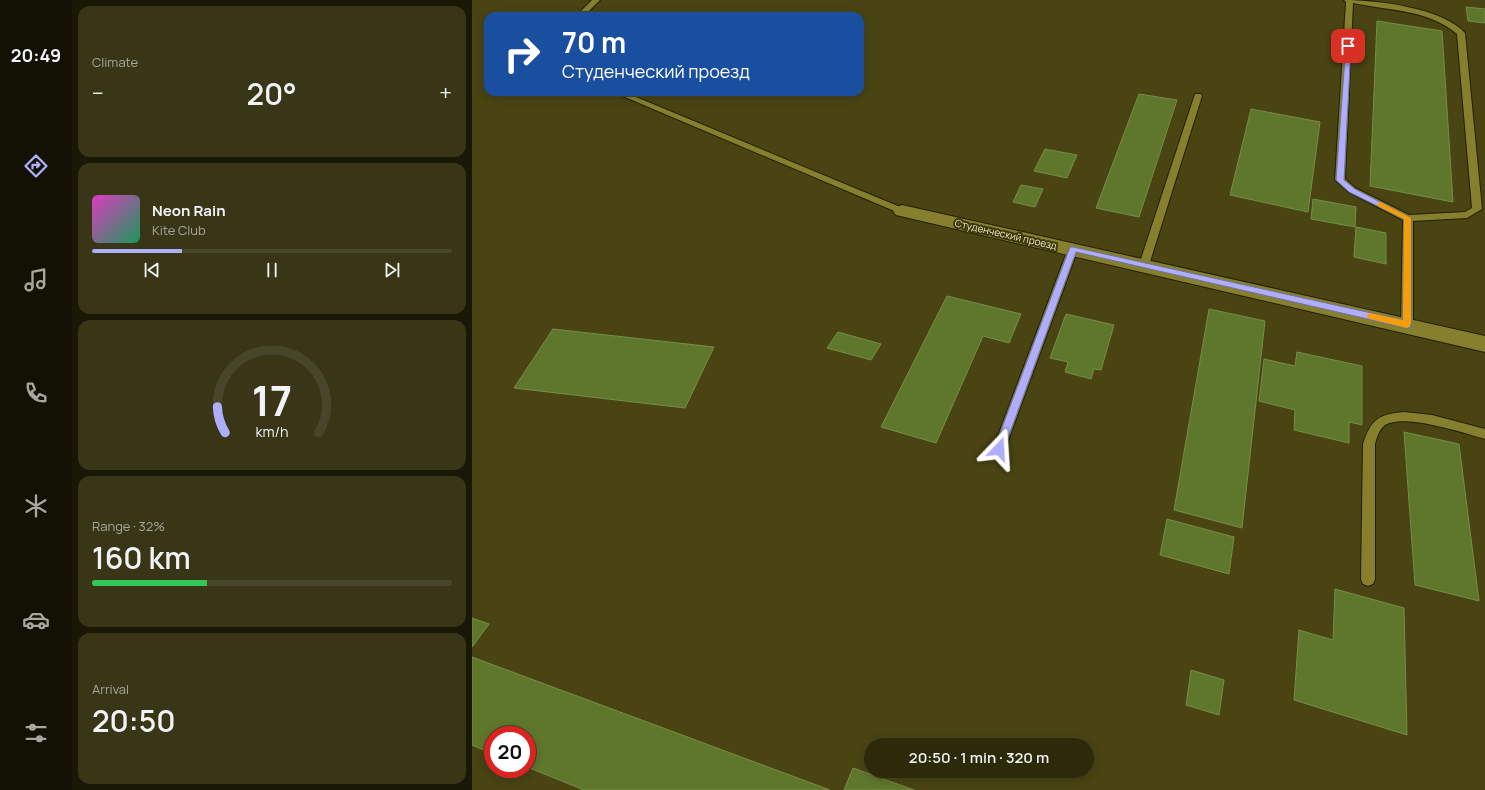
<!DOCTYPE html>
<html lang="en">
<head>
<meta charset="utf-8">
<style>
  :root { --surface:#2d2a09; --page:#393617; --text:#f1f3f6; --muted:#a7a79c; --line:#48462a; --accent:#afaefa }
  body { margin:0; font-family:Manrope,sans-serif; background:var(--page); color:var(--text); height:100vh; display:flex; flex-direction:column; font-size:15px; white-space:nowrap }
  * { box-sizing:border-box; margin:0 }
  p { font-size:13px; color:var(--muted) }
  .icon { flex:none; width:22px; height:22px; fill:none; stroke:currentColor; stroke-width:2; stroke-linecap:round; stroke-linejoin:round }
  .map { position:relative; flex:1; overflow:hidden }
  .details { display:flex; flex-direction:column; gap:6px; padding:6px; background:#191705; width:400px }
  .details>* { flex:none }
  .top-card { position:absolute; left:12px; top:12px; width:380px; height:84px; border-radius:12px; box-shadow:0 2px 10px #0003,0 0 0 1px var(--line); background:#1a4fa0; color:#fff; overflow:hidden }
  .speed { position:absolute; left:12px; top:726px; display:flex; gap:8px; font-size:20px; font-weight:700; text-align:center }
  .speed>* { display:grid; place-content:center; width:52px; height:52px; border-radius:50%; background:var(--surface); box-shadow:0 2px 10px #0003,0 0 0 1px var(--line); line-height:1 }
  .speed .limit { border:6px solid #d22; background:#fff; color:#111 }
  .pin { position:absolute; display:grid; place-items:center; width:34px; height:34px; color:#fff; margin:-17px; border-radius:8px; box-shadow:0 2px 6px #0006 }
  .me { position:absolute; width:44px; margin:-22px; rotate:20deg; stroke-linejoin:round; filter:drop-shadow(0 0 3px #0008) }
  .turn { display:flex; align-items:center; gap:14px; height:84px; padding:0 12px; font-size:18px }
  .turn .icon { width:52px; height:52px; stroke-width:2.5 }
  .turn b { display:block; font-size:28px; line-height:34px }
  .big { font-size:30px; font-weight:600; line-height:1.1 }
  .details .widget { flex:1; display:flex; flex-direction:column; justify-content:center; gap:6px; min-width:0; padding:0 14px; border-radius:12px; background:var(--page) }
  .details .dial { align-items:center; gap:0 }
  .dial svg { height:104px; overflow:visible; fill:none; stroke:var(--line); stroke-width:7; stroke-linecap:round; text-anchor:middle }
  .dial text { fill:var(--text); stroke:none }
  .song { display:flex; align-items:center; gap:12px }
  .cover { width:48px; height:48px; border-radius:6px; background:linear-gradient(135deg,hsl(310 70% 55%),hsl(150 70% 35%)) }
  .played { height:4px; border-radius:2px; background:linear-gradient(90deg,var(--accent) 25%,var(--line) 25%) }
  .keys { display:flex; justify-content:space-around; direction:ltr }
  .heat { display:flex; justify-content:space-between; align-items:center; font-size:22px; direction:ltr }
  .charge { height:6px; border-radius:3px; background:linear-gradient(90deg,#34c759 32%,var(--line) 0) }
  .trip { position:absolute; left:392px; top:738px; width:230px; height:40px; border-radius:20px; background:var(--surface); box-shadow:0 2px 10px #0003,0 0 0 1px var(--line); font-weight:600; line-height:40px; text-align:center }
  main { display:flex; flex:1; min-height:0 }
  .dock { display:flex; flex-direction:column; width:72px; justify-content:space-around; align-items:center; background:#121104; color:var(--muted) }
  .dock .icon { width:28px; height:28px }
  .dock .active { color:var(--accent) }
  .dock b { font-size:18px; color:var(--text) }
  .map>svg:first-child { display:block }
</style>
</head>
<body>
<main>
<nav class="dock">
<b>20:49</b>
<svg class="icon active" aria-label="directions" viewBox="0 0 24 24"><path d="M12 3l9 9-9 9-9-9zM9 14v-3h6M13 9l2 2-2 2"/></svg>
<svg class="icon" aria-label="music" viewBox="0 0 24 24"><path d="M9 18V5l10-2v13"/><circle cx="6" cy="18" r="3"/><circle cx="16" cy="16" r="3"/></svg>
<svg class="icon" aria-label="phone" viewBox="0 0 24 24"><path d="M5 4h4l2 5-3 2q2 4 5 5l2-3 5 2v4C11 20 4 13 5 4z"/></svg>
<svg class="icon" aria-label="climate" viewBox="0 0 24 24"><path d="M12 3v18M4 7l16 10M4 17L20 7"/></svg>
<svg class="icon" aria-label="car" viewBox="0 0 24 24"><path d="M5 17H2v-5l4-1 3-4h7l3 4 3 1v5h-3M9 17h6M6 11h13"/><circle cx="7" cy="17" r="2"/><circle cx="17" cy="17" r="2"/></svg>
<svg class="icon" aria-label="filters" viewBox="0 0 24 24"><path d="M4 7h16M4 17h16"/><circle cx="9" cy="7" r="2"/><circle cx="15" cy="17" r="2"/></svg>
</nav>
<section class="details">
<div class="widget"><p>Climate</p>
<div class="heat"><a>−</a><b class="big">20°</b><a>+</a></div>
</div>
<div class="widget">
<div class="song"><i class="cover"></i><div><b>Neon Rain</b><p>Kite Club</p></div></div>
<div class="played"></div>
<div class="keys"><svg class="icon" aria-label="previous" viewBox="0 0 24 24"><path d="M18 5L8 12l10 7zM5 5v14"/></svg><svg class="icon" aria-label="pause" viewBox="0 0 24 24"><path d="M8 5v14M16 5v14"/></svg><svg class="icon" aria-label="next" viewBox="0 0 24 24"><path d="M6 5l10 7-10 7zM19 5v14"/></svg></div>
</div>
<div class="widget dial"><svg viewBox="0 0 100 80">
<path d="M14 69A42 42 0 1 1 86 69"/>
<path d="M14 69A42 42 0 0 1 8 49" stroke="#afaefa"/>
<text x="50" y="56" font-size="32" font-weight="700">17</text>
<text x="50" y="72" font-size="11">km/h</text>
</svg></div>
<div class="widget"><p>Range · 32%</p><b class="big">160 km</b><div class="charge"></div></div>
<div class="widget"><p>Arrival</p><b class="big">20:50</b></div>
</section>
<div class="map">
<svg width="1013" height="790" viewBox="0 0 1013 790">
  <rect width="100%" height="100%" fill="#3c380c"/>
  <path fill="#494412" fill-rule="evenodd" d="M0 0H1013V790H0ZM16 16H388V92H16ZM21 735H55V769H21ZM399 745H615V771H399Z"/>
  <g fill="#5f762d" stroke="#768e45">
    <path d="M994 7 1013 9V23L996 21Z"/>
    <path d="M905 21 970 31 981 202 898 186Z"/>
    <path d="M667 94 705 100 667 217 624 208Z"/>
    <path d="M779 109 848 122 836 212 758 195Z"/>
    <path d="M573 149 605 155 595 178 562 171Z"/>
    <path d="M549 185 571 189 563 207 541 202Z"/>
    <path d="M841 199 884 207 883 227 839 219Z"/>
    <path d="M884 227 914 233V264L882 257Z"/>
    <path d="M475 296 549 314 537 343 511 336 464 443 409 427Z"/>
    <path d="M737 309 793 321 770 528 702 510Z"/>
    <path d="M594 314 642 325 629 370 622 369 619 379 593 372 596 362 578 358Z"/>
    <path d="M81 329 242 347 213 408 42 388Z"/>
    <path d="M366 332 409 344 399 360 355 348Z"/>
    <path d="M825 352 890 366V425L877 422V443L822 430 823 410 787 401 792 359 823 366Z"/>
    <path d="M932 432 987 444 1007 601 943 585Z"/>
    <path d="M695 519 762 537 757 574 688 555Z"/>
    <path d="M863 589 932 608 935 735 822 700 827 630 861 640Z"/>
    <path d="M0 618 17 624 0 647Z"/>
    <path d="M0 657 358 790H112L55 767V735H21V754L0 745Z"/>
    <path d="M719 670 752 680 747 715 714 705Z"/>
    <path d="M381 768 442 790H372Z"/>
  </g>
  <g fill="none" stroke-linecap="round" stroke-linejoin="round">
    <g stroke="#211f05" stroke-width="2">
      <g id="service">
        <path d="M120 0H128L112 16H104Z"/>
        <path d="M872 0C905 0 971 8 993 33L1010 209 995 218 941 221V325L939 328H931L929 325 931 220 877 192 863 180 874 2ZM881 3C918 11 955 9 985 34L1000 208 993 212 937 215 883 188 873 179Z"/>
        <path d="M141 92H152L433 209 435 211 433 213H427Z"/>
        <path d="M723 94H729L730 96 677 265 676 268H668L667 265Z"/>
        <path d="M601 246 606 249 533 449 531 453 527 454 523 453 521 449 596 249Z"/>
        <path d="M932 412 960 415 1013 429V439C992 433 932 413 913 425 907 430 905 437 903 444V579L901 584 896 586 891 584 889 579 891 444C899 420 906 414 932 412Z"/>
      </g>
    </g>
    <g stroke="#211f05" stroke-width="2">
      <path id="minor" d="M430 205 1013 336V352L424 215 421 211 424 207Z"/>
    </g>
    <use href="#service" fill="#867f2d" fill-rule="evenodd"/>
    <use href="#minor" fill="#867f2d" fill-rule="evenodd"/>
  </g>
  <path fill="#afaefa" stroke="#7271a2" d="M874 44 879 46 872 180 883 189 939 218V324L938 327 935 328 604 252 532 449 531 452H524L522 449 598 247H601L931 320 932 219 877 192 864 180Z"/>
  <path fill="#f59e0b" d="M908 202 939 218V324L935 328 898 319 894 316 898 313 931 320 932 219 906 206 905 204Z"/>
  <g text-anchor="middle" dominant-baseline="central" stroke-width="4" stroke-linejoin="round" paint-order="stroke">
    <g font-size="10" fill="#e9e7c0" stroke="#3c380c">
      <text transform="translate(534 234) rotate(13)">Студенческий проезд</text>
    </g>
  </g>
</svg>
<div class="speed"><div class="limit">20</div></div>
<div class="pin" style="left:876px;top:46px;background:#d93025"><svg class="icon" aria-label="arrive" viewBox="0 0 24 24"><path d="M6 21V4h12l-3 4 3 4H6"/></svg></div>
<svg class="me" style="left:527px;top:449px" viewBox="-20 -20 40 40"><path d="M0-17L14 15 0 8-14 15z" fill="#afaefa" stroke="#fff" stroke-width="4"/></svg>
<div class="trip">20:50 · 1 min · 320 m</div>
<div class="top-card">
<div class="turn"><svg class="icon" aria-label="right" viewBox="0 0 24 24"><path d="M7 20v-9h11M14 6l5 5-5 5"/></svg><div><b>70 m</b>Студенческий проезд</div></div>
</div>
</div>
</main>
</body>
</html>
